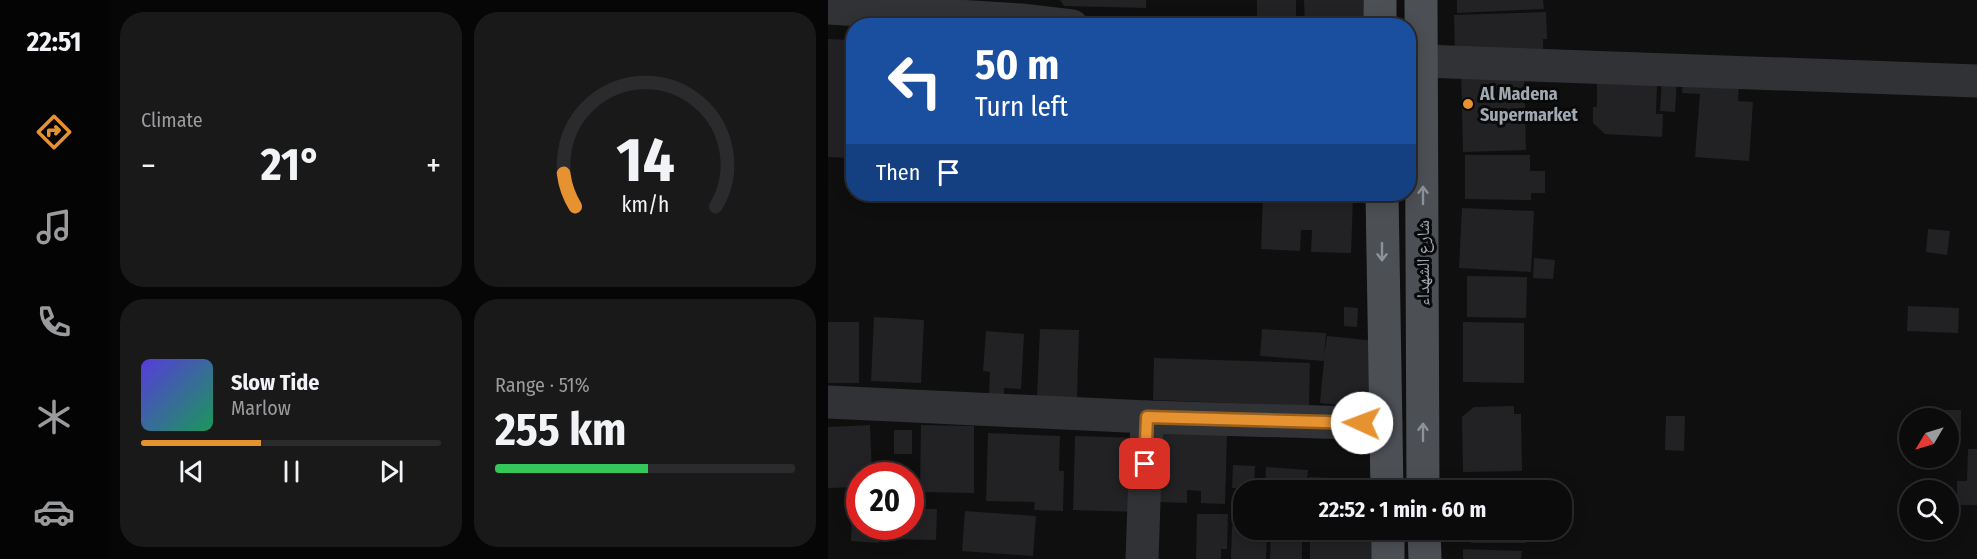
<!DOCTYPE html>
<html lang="en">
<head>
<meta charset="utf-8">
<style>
  :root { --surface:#0b0b0c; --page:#19191a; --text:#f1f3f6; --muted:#9a9b9d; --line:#2b2b2d; --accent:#e79231 }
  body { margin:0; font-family:"Fira Sans Condensed","Noto Naskh Arabic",sans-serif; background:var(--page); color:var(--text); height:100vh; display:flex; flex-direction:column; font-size:22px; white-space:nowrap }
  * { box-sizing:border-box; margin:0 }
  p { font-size:20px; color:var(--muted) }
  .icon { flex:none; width:33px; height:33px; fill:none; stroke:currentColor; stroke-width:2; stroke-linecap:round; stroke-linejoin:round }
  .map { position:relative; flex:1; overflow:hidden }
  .side { display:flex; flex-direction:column; gap:12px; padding:12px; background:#060607; width:720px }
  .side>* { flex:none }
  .guide { position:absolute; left:18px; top:18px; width:570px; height:183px; border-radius:24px; box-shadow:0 3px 15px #0003,0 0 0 2px var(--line); background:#1a4fa0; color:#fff; overflow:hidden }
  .needle { width:39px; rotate:232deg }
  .fabs { position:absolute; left:1071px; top:408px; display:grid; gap:12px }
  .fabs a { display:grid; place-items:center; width:60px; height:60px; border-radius:50%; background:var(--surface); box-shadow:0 3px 15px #0003,0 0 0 2px var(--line); font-size:30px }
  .speed { position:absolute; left:18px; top:462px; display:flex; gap:12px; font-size:30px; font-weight:700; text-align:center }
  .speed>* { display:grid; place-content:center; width:78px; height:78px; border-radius:50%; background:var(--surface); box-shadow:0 3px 15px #0003,0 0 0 2px var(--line); line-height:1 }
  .speed .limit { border:9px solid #d22; background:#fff; color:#111 }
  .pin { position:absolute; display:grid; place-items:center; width:51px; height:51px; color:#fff; margin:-26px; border-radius:12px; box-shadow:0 3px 9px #0006 }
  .me { position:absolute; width:66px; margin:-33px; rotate:272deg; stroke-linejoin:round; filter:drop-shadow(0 0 4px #0008) }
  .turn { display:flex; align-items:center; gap:21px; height:126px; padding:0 30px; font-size:27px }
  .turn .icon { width:78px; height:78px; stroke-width:2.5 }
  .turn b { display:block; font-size:42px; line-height:51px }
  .then { display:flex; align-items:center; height:57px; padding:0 30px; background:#0003; gap:12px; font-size:22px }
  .big { font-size:45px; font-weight:700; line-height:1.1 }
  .side .card { flex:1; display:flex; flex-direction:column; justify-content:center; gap:9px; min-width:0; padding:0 21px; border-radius:24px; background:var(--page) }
  .side .dial { align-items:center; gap:0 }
  .dial svg { height:156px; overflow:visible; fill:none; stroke:var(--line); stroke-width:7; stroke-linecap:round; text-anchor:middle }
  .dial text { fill:var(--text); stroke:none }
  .song { display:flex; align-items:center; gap:18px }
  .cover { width:72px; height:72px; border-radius:9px; background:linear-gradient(135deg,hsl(250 70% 55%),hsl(150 70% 35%)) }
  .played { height:6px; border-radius:3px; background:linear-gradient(90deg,var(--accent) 40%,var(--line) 40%) }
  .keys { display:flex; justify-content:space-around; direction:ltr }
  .heat { display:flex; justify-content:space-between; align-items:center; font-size:33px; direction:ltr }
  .charge { height:9px; border-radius:4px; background:linear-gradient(90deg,#34c759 51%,var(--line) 0) }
  .side .tiles { flex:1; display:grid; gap:12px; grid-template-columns:repeat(2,1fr) }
  .trip { position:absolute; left:405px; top:480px; width:339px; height:60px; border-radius:24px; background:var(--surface); box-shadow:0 3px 15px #0003,0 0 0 2px var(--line); font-weight:700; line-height:60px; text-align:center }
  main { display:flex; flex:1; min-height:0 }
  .tab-bar { display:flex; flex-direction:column; width:108px; justify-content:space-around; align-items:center; background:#040405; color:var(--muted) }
  .tab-bar .icon { width:42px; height:42px }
  .tab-bar .on { color:var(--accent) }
  .tab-bar b { font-size:27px; color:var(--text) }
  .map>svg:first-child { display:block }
</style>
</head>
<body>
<main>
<nav class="tab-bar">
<b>22:51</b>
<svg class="icon on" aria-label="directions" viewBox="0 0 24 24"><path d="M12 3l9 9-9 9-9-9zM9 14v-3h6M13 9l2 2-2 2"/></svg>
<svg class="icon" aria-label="music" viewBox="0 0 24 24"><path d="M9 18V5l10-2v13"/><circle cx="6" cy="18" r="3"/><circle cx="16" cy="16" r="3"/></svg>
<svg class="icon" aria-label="phone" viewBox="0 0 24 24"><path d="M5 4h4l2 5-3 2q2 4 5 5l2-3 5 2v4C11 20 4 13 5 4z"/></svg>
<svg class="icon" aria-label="climate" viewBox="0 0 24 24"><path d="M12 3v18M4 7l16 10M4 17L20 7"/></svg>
<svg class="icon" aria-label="car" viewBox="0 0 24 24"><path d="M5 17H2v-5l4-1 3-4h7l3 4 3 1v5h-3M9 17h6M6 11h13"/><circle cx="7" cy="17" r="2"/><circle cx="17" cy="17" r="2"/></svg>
</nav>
<section class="side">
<div class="tiles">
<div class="card"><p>Climate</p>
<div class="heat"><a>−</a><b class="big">21°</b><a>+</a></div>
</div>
<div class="card dial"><svg viewBox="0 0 100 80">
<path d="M14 69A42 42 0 1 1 86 69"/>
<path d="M14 69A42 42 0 0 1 8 52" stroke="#e79231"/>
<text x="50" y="56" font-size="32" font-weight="700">14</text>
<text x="50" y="72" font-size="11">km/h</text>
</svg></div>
<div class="card">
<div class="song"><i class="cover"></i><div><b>Slow Tide</b><p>Marlow</p></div></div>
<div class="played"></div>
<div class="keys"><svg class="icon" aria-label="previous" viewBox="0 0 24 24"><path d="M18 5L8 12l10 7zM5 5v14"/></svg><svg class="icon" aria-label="pause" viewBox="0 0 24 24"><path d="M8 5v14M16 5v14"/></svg><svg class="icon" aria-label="next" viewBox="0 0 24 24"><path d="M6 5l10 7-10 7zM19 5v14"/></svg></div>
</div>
<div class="card"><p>Range · 51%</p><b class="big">255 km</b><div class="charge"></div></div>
</div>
</section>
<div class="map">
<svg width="1149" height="559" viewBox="0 0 1149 559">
  <rect width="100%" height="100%" fill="#0f0f10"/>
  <g fill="#222224">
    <path d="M232 0H318V8L236 6Z"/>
    <rect x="429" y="0" width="39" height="20"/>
    <path d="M476 0H535L536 22H512V18L500 19 499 22 477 23Z"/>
    <path d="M629 0H715L716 9 629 13Z"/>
    <path d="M718 12 719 39H715V52L627 55 626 15Z"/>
    <path d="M0 39 24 40 20 158 0 157Z"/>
    <path d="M696 67 698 150 635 152 633 68Z"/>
    <path d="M834 79H849L847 112 832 111Z"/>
    <path d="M911 79 910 101 925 102 921 161 867 157 872 94 854 93 855 83Z"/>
    <path d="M769 81 829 84 828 114H835L834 137 777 134 765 123V107H769Z"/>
    <path d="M637 155H702V171H717V193H703V200L637 199Z"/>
    <path d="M435 195 525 198 523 253 483 252 484 230H473L472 251 433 249Z"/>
    <path d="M634 208 706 211 703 272 631 268Z"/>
    <path d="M1100 229 1122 231 1119 255 1098 252Z"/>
    <path d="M706 258 727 260 725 279 705 278Z"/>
    <path d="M639 276 699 277 698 318 639 317Z"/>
    <path d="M1080 306 1131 308 1130 333 1079 331Z"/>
    <path d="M516 307 530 308 529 327 516 326Z"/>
    <path d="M46 317 96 320 93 383 43 381Z"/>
    <rect x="0" y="322" width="31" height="61"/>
    <path d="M635 322 696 323V383L635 382Z"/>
    <path d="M212 329 251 330 249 399 209 397Z"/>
    <path d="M434 329 498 333 496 356 499 336 548 341 543 389 532 401 524 400V406L492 403 496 361 432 356Z"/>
    <path d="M158 331 196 334 193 389 176 388V396L161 395 162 372 155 371Z"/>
    <path d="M326 358 482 363 481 406 325 400Z"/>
    <path d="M686 406V414H693L694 471 635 472 634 417 646 407Z"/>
    <path d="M1111 410H1133V432L1120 431V418H1111Z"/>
    <path d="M838 416H857L856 451 837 450Z"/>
    <path d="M42 425 44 476H32V487L0 488V427Z"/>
    <path d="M93 425 146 426V493L92 492Z"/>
    <rect x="66" y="430" width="18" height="24"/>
    <path d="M334 432 399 435 397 504 373 503V491L359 490V503L331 502Z"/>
    <path d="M160 433 232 436 231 471H236L235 511 206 510 207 502 158 501Z"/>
    <path d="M247 436 311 438 309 512 245 510Z"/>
    <path d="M1140 449H1149V505H1133L1129 497V481H1139Z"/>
    <path d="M405 465 427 466 426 489 404 488Z"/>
    <path d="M438 467 480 470 478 490H437Z"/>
    <path d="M481 477 543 480V490H481Z"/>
    <path d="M697 478V490H633V479Z"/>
    <path d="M25 501 32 502V526H52L51 543 23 541Z"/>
    <path d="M82 509H109L108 540 60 539V526H82Z"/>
    <path d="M137 511 208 516 205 556 134 551Z"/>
    <path d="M369 514H400L399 549H393V559H368Z"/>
    <path d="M404 526 416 527V530H439L438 559H403Z"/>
    <path d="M443 530H474V559H442Z"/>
    <rect x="482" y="530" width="63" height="29"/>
    <path d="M633 530H698V543H643L642 536 634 537Z"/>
    <path d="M635 549 694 551 693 559H635Z"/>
  </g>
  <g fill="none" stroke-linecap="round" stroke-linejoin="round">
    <g stroke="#303235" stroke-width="33">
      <path d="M0 8 193 20 244 26"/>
      <path d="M580 57 595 61 1149 81"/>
      <path d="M0 402 319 417 558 424"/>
      <path d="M314 559 319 417"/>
    </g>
    <g stroke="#4c4f54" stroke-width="33">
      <path d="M552 0V26"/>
      <path d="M593 0 595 490"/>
      <path d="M554 194 559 490"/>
      <path d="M560 530V559"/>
      <path d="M596 530 597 559"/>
    </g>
  </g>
  <defs><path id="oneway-shaft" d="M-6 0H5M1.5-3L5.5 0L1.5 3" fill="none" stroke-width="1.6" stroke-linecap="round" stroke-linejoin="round" transform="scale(1.5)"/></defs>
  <g stroke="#8c929a">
    <use href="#oneway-shaft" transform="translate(595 195) rotate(-90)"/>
    <use href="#oneway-shaft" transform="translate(554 252) rotate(90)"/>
    <use href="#oneway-shaft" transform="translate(595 432) rotate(-90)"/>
  </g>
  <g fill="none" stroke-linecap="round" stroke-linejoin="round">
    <g stroke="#965f20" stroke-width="15">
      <path id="route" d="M317 464 319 417 534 423"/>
    </g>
    <use href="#route" stroke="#e79231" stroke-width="10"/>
  </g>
  <circle fill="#e79231" stroke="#0a0a0b" stroke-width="2" cx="640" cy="104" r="6"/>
  <g text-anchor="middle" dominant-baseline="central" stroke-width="6" stroke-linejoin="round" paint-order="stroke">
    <g font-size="18" font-weight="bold" fill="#a1a8b1" stroke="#0a0a0b" text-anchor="start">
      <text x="652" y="94">Al Madena<tspan x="652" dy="21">Supermarket</tspan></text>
    </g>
    <g font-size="18" fill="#a1a8b1" stroke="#0a0a0b">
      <text transform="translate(595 263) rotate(-90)">شارع الشهداء</text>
    </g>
  </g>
</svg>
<div class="fabs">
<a><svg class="needle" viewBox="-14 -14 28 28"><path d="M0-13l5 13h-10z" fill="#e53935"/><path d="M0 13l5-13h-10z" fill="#9a9b9d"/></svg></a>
<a><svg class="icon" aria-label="search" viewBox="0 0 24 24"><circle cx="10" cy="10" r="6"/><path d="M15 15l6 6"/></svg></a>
</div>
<div class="speed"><div class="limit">20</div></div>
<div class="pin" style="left:317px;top:464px;background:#d93025"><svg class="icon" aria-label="arrive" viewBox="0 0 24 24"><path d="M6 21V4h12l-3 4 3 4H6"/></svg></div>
<svg class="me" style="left:534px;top:423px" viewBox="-20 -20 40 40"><circle r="19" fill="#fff"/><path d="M0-13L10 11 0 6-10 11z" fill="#e79231"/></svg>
<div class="trip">22:52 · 1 min · 60 m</div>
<div class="guide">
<div class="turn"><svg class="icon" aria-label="left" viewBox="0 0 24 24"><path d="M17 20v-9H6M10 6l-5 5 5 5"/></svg><div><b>50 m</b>Turn left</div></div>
<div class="then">Then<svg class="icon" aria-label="arrive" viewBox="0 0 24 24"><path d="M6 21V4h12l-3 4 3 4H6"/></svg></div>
</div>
</div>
</main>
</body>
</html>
